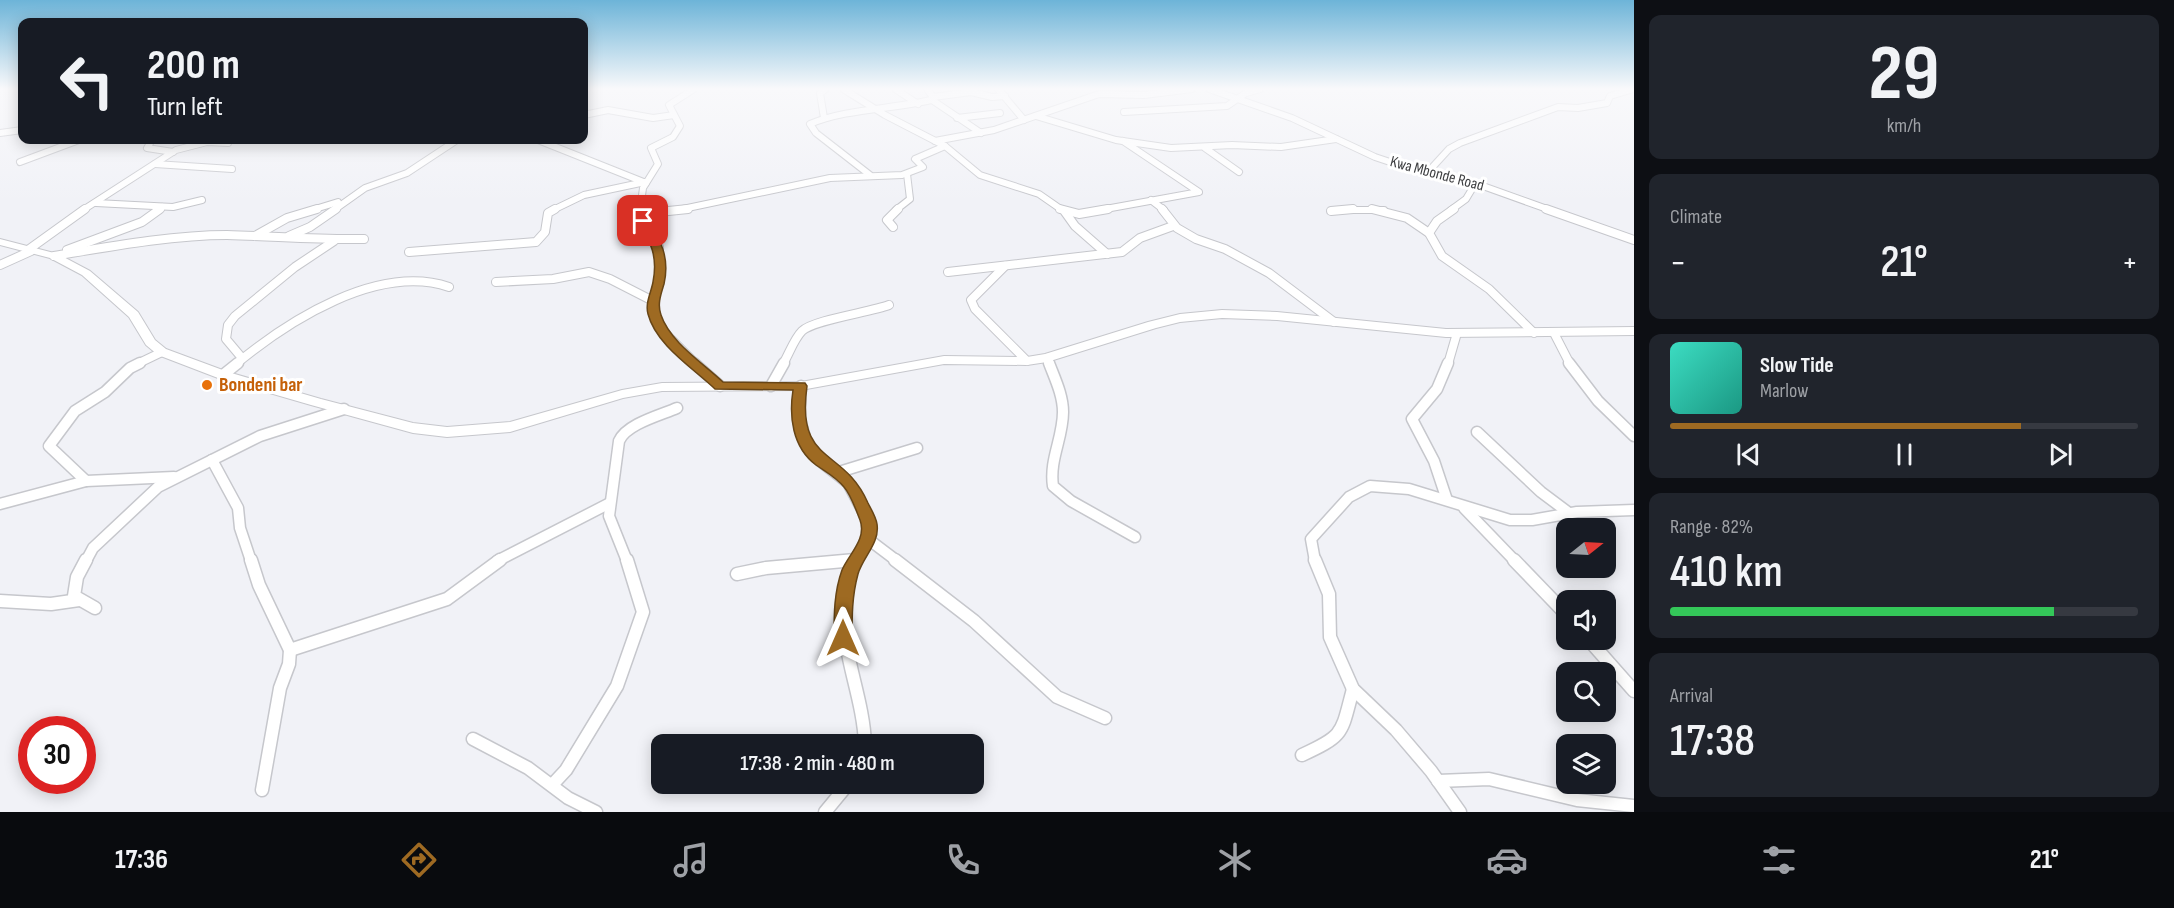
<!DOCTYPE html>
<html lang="en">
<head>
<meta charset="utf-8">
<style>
  :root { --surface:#171b24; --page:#20242c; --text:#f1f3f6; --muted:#9ea1a6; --line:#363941; --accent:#9e6a22 }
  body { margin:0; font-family:"Sofia Sans Condensed",sans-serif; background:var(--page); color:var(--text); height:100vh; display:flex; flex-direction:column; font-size:22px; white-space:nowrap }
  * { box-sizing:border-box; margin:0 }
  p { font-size:20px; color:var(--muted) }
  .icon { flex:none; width:33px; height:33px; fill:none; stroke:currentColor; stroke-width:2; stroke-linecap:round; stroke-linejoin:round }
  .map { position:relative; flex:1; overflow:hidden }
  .drawer { display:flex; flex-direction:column; gap:15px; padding:15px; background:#0d0f14; width:540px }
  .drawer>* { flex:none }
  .banner { position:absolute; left:18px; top:18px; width:570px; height:126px; border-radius:12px; box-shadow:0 3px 15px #0003; background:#171b24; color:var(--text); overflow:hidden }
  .needle { width:39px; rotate:72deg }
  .buttons { position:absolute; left:1556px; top:518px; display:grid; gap:12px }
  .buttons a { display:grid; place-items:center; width:60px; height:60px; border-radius:12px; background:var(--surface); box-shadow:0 3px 15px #0003; font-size:30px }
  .speed { position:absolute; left:18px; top:716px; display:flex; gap:12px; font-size:30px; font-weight:700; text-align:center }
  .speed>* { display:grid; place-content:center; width:78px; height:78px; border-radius:50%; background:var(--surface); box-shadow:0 3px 15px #0003; line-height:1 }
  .speed .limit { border:9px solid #d22; background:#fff; color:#111 }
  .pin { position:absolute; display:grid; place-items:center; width:51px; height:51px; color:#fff; margin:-26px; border-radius:12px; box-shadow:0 3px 9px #0006 }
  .me { position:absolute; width:66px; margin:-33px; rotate:0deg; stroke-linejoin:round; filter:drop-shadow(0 0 4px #0008) }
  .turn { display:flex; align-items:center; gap:21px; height:126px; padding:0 30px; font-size:27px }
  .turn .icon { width:78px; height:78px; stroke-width:2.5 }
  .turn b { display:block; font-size:42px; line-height:51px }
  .big { font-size:45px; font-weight:600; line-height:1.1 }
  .drawer .tile { flex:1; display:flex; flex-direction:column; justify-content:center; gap:9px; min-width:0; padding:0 21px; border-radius:12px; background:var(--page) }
  .drawer .dial { align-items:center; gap:0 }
  .dial b { font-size:78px; line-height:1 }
  .song { display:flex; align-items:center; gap:18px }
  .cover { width:72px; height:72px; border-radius:9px; background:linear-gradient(135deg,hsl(170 70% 55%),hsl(170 70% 35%)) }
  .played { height:6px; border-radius:3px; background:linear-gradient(90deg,var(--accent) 75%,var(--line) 75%) }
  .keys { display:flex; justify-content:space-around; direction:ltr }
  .heat { display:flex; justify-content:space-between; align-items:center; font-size:33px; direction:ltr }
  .charge { height:9px; border-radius:4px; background:linear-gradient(90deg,#34c759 82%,var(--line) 0) }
  .trip { position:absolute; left:651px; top:734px; width:333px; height:60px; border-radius:12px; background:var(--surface); box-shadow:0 3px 15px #0003; font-weight:600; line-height:60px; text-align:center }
  .tab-bar { display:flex; height:96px; justify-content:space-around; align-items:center; background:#090b0e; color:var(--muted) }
  .tab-bar .icon { width:42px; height:42px }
  .tab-bar .selected { color:var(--accent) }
  .tab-bar b { font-size:27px; color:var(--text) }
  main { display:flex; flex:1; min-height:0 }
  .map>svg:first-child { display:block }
</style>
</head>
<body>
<main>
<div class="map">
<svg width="1634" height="812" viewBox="0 0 1634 812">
  <rect width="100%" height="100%" fill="#f1f2f7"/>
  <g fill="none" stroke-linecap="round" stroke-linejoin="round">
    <g stroke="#c6c7cc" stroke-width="8">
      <g id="street-far3">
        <path d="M843 89 885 115 945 146 980 175 1039 194 1062 210"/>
        <path d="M895 89 918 104"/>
        <path d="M998 89 1024 120"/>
        <path d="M1209 89 1292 118 1375 157 1405 167 1469 181 1550 210"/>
        <path d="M933 97 971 92 992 97 1005 96"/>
        <path d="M932 100 981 133"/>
        <path d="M1124 112 1227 106 1246 93 1260 89"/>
        <path d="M584 115 608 110 653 118 674 115"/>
        <path d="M1036 116 1116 140 1171 148 1232 145 1281 147 1336 139"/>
        <path d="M824 118 820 93 826 89"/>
        <path d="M957 118 1000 113"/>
        <path d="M0 133 22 130"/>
        <path d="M152 140 147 148 173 152"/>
        <path d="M538 140 646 183"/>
        <path d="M935 141 994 130 1099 94 1144 95 1192 89"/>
        <path d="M1205 148 1239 172"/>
        <path d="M20 162 79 140"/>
        <path d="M155 164 232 169"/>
        <path d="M1428 172 1449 149 1460 143 1558 107 1578 108 1607 103 1610 96 1633 89"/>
        <path d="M870 175 816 133 810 124C845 109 893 109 931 100L933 97 927 89"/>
        <path d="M1151 200 1164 210"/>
        <path d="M96 203 173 207 202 200"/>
        <path d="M83 210 176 150 207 142 228 143"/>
        <path d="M158 210 162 207"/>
        <path d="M312 210 338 202"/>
        <path d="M334 210 365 188 407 173 457 140"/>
        <path d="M553 210 584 195 645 182"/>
        <path d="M640 210 643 188 658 164 651 148 673 137 680 126 669 105 694 89"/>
        <path d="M678 210 830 178 902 175 923 167 915 159 945 146"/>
        <path d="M896 210 910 199 907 174"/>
        <path d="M1100 210 1199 192 1123 141"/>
        <path d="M1338 210H1384"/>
        <path d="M1451 210 1466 199 1475 184"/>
      </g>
    </g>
    <g stroke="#c6c7cc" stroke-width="10">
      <g id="street-far2">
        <path d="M640 209 639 214 659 247V280L653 301 659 327 696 364"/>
        <path d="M1060 209 1079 214 1108 209"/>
        <path d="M1162 209 1177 228 1196 239 1225 249 1269 273 1334 322"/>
        <path d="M1372 209 1407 218 1429 233"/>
        <path d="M1454 209 1437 221 1429 233 1442 256 1489 289 1534 333"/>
        <path d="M1546 209 1634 240"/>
        <path d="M1331 211 1353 209"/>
        <path d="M1065 212 1075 226 1107 254"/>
        <path d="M639 214 688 209"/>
        <path d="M893 227 887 220 898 209"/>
        <path d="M255 236 287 218 317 209"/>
        <path d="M289 236 310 227 336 209"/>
        <path d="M28 250 85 209"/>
        <path d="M67 250 142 222 160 209"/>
        <path d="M409 252 536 242 545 232 548 213 555 209"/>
        <path d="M54 256C108 247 172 235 227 235 273 236 318 240 364 239"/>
        <path d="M0 265 31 251"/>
        <path d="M1005 266 971 300 975 309 1027 361"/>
        <path d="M948 272 1122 252 1140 238 1173 226"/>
        <path d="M496 282 553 279 589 272 610 279 653 301"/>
        <path d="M1554 333 1570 364"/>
        <path d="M242 358 226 339 228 325 235 316 295 267 334 241"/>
        <path d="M1047 358 1050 364"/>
        <path d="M137 364 162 352"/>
        <path d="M236 364C288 321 378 263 449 287"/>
        <path d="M783 364C789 354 794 339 802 331 813 320 871 312 889 305"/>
        <path d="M1448 364 1457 333"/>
      </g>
    </g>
    <g stroke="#c6c7cc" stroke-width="13">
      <g id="street-far1">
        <path d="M140 363 130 368 105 392 75 411 49 446 86 481 174 477"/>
        <path d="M694 363 720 386"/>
        <path d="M1049 363C1055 379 1063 395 1063 412 1063 438 1049 460 1053 486L1071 501 1135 537"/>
        <path d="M1569 363 1598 401 1634 436"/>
        <path d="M223 375 238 363"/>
        <path d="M771 386 784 363"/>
        <path d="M801 386 799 416 807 445 820 461 848 483 868 521V536L855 561"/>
        <path d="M1477 432 1541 492 1569 513"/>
        <path d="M212 460 238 508 240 528 251 561"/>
        <path d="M839 472 917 448"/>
        <path d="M1447 500 1434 461 1412 419 1437 389 1448 363"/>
        <path d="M0 504 86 481"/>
        <path d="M1464 508 1515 561"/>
        <path d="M868 539 897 561"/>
        <path d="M86 561 93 548 158 487 260 436 344 409"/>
        <path d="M497 561 610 503"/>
        <path d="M627 561 609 516 619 441C626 424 661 415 677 408"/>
        <path d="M840 561 855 560"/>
        <path d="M1315 561 1311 539 1349 497 1370 486 1409 489 1510 520H1532L1577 512 1634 510"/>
      </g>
    </g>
    <g stroke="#c6c7cc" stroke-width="15">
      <g id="street">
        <path d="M86 560 77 577 74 596 95 608"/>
        <path d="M251 560 259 585 290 650 289 664 280 688 262 790"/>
        <path d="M856 560C823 620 863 682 865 744"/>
        <path d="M895 560 974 621 1057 697 1105 718"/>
        <path d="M1315 560 1329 594 1330 637 1353 689 1396 730 1431 771 1460 812"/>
        <path d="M1514 560 1566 614"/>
        <path d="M737 574 766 568 855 560"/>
        <path d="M0 601 51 604 79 600"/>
        <path d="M1588 639 1634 691"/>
        <path d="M290 650 447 599 500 560"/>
        <path d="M473 739 528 768 568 798 596 812"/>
        <path d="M1302 755C1345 735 1341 734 1353 689"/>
        <path d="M1438 781 1489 779 1577 800 1634 806"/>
        <path d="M552 785 566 770 617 686 643 612 627 560"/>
        <path d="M825 812 849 783"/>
      </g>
    </g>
    <g stroke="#c6c7cc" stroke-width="2">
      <path id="secondary" d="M0 239 58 254 90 271 138 312 155 340 166 349 228 372 321 399 413 423 447 427 510 422 622 390 662 383 801 382 944 356 1027 357 1045 354 1148 322 1180 314 1222 310 1277 312 1446 329 1634 327V335L1446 337 1277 320 1222 318 1180 322 1156 328 1047 362 1027 365 944 364 801 390 662 391 623 398 510 432 447 437 413 433 311 405 218 378 158 355 146 345 129 317 82 275 50 258 0 245Z"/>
    </g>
    <use href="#street-far3" stroke="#fff" stroke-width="6"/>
    <use href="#street-far2" stroke="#fff" stroke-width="8"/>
    <use href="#street-far1" stroke="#fff" stroke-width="10"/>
    <use href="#street" stroke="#fff" stroke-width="12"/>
    <use href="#secondary" fill="#fff" fill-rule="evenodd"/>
  </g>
  <linearGradient id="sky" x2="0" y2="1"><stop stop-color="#6db4d8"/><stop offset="0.44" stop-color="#f9f9fb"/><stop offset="1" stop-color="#f9f9fb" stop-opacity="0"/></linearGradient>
  <rect width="1634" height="202" fill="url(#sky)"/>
  <path fill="#9e6a22" stroke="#674516" stroke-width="1.5" d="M643 218 647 219C661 240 670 258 664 284 661 294 657 304 661 315 670 342 703 363 723 382L805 383 807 386C796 466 843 446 868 503 871 509 876 517 877 524 880 543 863 557 858 574 852 596 852 616 852 638L849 643 843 645 837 643 834 638C834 615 834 592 842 570 849 554 867 539 860 520 856 510 851 495 844 487 836 477 826 472 816 465 792 447 789 416 793 390L715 389C693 368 656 345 648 314 645 303 651 293 653 282 658 257 651 242 638 221Z"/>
  <circle fill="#e8710a" stroke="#fff" stroke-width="2" cx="207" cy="385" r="6"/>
  <g text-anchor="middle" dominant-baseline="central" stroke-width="6" stroke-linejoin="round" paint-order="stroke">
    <g font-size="16" fill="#3c3d3f" stroke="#fff">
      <text transform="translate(1437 174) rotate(15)">Kwa Mbonde Road</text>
    </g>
    <g font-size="20" font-weight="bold" fill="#c56008" stroke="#fff" text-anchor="start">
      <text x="219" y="385">Bondeni bar</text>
    </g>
  </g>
</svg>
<div class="buttons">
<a><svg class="needle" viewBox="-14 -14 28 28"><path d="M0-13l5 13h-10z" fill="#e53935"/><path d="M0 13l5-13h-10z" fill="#9ea1a6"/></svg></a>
<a><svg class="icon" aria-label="sound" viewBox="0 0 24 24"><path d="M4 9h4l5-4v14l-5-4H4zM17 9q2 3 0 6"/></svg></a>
<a><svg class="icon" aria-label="search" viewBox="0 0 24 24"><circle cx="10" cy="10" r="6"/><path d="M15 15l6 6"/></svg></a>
<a><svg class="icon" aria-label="layers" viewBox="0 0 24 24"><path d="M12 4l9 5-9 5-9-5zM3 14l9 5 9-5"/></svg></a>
</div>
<div class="speed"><div class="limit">30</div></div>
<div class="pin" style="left:643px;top:221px;background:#d93025"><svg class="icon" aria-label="arrive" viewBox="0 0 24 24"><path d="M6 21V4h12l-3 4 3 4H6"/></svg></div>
<svg class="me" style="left:843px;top:638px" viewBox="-20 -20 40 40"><path d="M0-17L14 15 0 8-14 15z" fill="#9e6a22" stroke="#fff" stroke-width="4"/></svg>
<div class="trip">17:38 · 2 min · 480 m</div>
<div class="banner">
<div class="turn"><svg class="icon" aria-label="left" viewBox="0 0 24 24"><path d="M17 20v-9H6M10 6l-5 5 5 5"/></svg><div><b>200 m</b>Turn left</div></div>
</div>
</div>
<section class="drawer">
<div class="tile dial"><b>29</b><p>km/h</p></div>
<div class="tile"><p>Climate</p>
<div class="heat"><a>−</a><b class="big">21°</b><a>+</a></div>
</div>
<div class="tile">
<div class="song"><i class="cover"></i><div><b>Slow Tide</b><p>Marlow</p></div></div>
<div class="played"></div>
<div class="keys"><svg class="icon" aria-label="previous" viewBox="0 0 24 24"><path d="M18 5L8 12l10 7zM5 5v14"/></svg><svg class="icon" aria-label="pause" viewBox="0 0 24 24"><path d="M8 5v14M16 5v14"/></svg><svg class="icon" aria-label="next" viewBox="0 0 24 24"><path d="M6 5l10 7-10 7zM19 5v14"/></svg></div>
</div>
<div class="tile"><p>Range · 82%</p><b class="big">410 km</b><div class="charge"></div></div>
<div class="tile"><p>Arrival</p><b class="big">17:38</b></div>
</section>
</main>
<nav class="tab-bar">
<b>17:36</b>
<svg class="icon selected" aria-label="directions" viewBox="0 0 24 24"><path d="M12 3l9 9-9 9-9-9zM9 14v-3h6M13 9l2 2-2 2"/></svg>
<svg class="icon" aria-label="music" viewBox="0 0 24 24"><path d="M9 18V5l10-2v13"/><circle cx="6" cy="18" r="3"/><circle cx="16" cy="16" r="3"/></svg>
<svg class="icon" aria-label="phone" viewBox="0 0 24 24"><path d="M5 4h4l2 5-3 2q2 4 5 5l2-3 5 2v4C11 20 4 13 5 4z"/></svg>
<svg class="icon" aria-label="climate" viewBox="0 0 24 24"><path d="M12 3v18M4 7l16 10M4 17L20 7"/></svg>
<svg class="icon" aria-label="car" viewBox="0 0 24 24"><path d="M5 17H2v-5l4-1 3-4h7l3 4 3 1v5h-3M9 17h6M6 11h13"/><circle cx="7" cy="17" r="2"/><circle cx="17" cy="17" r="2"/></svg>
<svg class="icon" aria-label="filters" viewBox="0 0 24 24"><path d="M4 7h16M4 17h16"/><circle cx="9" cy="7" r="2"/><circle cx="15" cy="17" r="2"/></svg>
<b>21°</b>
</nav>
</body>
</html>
